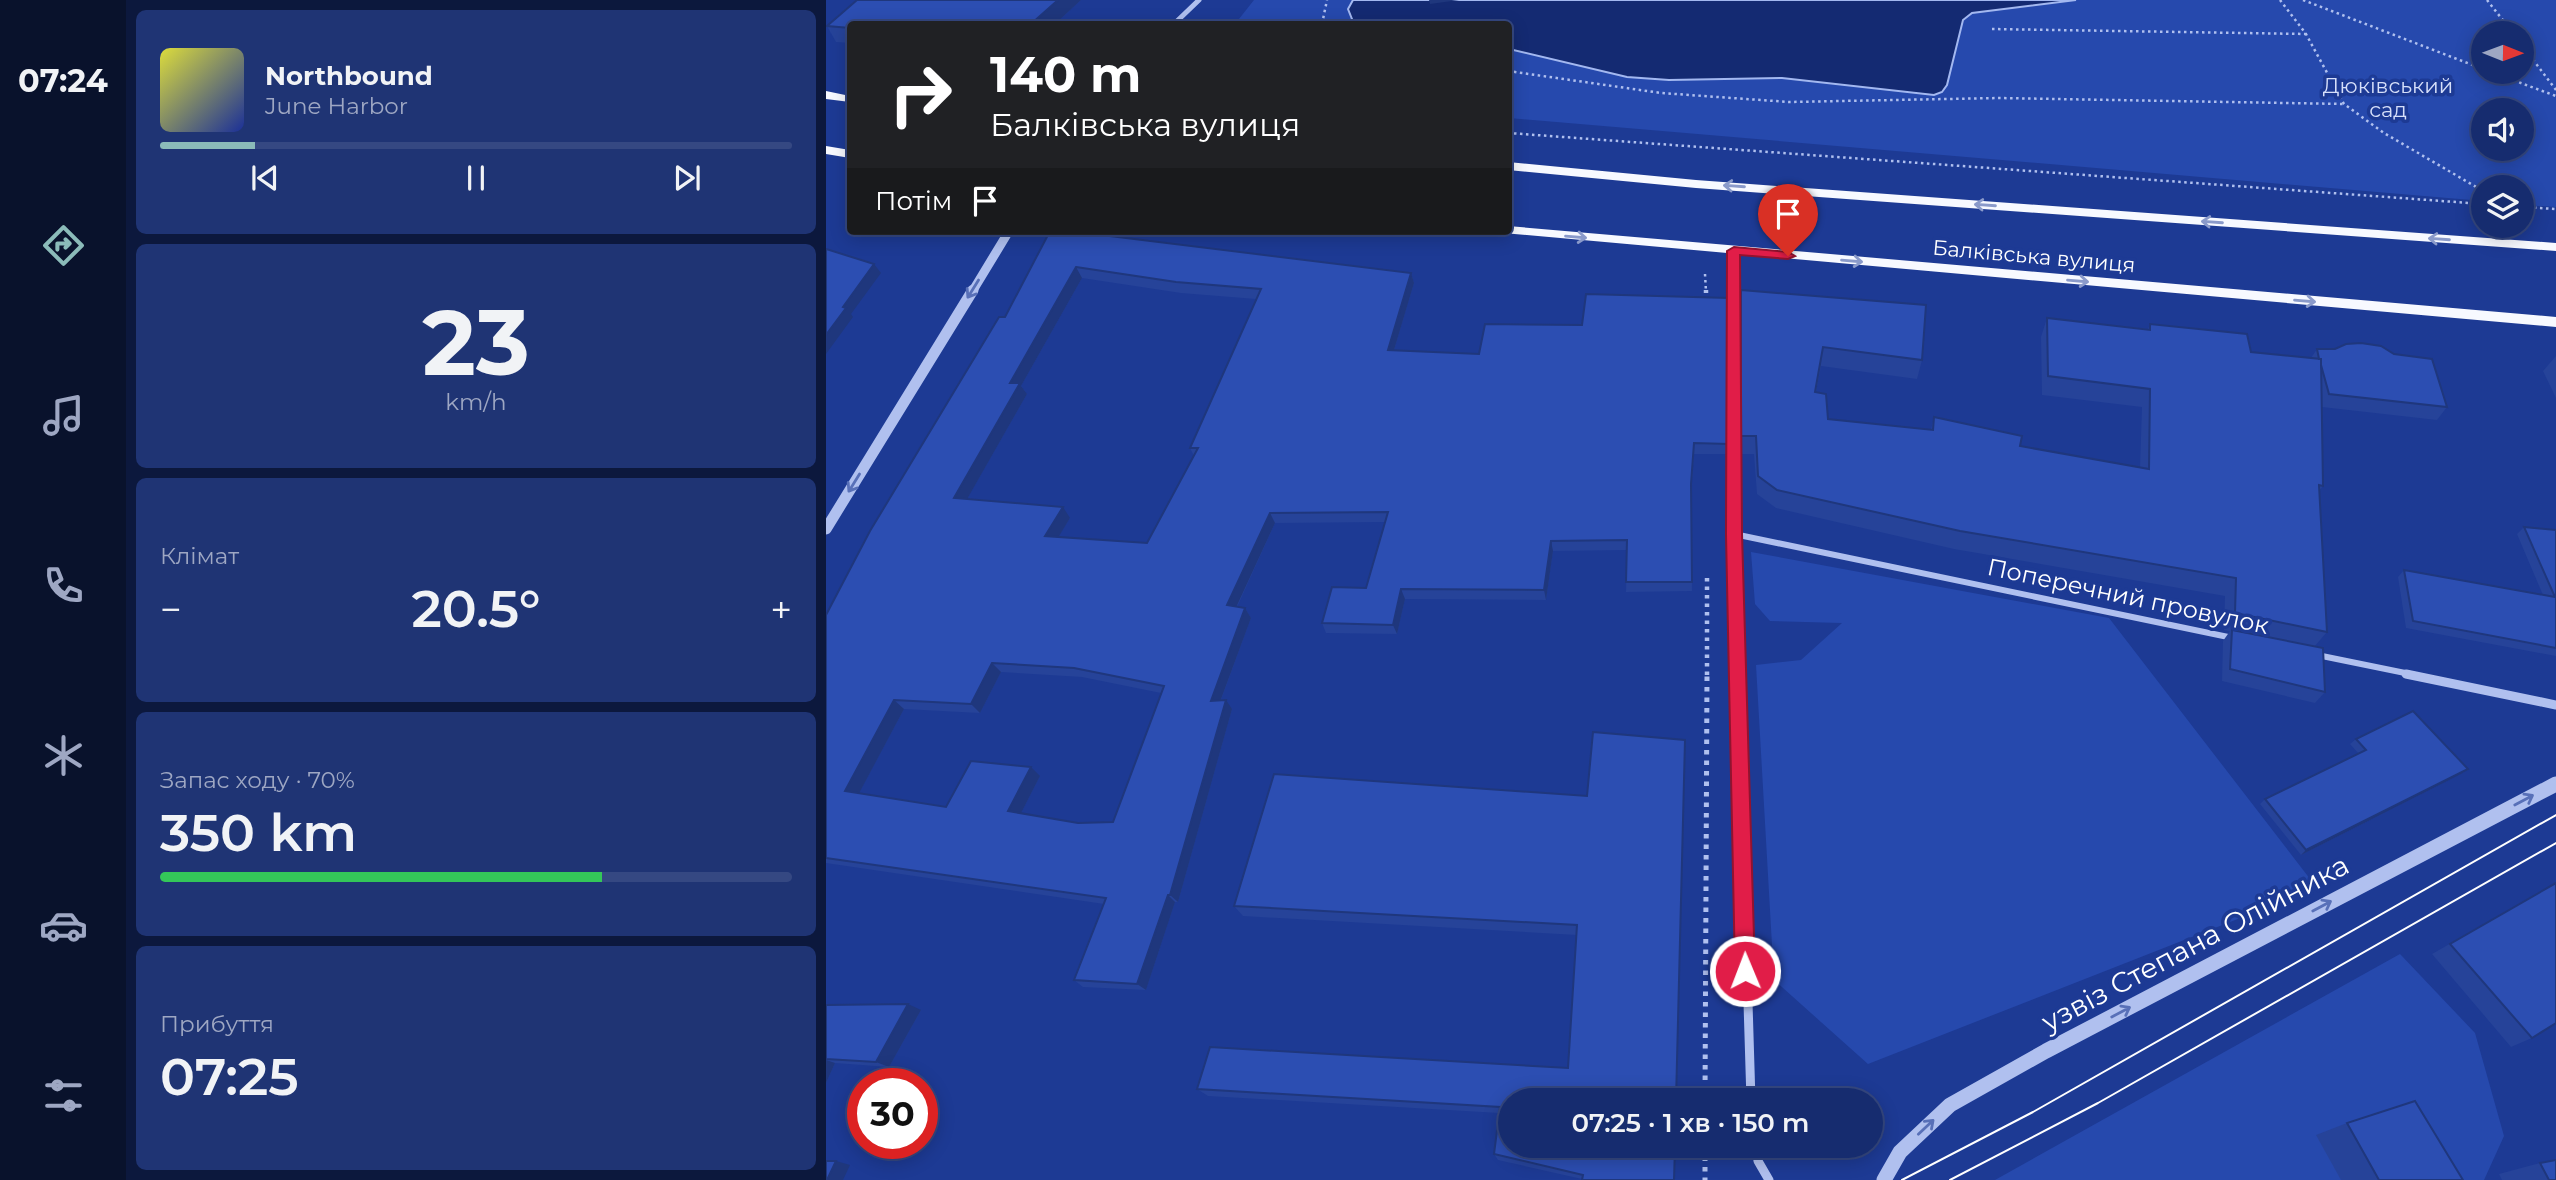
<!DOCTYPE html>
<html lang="uk">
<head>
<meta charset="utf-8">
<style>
  :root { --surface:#162c6f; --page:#1f3474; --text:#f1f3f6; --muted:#9ea7c3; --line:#354882; --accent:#8bbbb9 }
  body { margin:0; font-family:Montserrat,sans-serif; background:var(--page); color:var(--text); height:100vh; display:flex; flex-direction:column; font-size:26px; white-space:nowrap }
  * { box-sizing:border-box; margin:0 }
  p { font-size:23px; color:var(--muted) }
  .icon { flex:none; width:38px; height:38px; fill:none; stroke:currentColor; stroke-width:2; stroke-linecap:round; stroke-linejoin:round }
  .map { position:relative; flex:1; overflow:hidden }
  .drawer { display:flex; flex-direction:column; gap:10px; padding:10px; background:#0c183d; width:700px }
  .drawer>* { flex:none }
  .hud { position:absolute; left:21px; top:21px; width:665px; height:214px; border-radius:7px; box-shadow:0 4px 18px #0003,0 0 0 2px var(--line); background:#202124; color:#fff; overflow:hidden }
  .needle { width:46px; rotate:91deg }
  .controls { position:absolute; left:1645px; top:21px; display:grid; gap:14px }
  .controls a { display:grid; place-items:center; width:63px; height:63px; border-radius:50%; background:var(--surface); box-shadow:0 4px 18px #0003,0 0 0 2px var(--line); font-size:35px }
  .speed { position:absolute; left:21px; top:1068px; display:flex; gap:14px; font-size:35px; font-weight:700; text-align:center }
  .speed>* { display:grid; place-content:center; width:91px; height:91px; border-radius:50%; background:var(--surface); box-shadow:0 4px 18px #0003,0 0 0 2px var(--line); line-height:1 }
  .speed .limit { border:10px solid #d22; background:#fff; color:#111 }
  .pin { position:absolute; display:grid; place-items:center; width:60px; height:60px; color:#fff; margin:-72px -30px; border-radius:50% 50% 50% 0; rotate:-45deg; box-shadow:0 0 7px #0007 }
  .pin .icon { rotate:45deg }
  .me { position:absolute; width:77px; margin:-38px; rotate:359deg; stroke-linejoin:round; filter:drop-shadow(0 0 5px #0008) }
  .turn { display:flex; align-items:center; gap:24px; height:147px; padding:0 28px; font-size:32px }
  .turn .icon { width:91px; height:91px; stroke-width:2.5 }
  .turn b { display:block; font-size:49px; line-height:60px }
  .then { display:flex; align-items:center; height:66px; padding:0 28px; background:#0003; gap:14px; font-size:26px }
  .big { font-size:52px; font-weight:600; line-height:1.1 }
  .drawer .card { flex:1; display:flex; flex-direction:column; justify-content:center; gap:10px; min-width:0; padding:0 24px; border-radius:10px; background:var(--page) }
  .drawer .dial { align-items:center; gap:0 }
  .dial b { font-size:91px; line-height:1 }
  .song { display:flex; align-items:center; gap:21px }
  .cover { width:84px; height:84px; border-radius:10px; background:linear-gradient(135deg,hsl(60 70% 55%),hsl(230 70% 35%)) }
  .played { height:7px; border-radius:4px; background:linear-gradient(90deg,var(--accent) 15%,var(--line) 15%) }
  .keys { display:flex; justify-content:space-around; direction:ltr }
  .heat { display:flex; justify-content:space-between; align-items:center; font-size:38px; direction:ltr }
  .charge { height:10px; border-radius:5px; background:linear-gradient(90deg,#34c759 70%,var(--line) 0) }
  .trip { position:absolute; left:672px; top:1088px; width:385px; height:70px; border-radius:35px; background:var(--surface); box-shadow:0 4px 18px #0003,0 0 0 2px var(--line); font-weight:600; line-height:70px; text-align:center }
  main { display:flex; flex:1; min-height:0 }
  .tabs { display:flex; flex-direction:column; width:126px; justify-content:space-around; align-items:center; background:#09122c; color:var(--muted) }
  .tabs .icon { width:49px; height:49px }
  .tabs .on { color:var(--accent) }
  .tabs b { font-size:32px; color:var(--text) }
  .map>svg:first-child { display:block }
</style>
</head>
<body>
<main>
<nav class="tabs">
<b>07:24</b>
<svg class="icon on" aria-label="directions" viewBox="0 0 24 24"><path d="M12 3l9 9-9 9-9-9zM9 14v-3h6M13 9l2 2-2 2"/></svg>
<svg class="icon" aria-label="music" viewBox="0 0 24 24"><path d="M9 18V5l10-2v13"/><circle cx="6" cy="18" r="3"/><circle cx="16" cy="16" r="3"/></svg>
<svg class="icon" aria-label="phone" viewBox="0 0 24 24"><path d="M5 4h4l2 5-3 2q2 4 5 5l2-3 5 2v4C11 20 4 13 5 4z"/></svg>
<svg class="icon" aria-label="climate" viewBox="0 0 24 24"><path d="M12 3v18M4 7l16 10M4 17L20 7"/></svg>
<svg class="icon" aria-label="car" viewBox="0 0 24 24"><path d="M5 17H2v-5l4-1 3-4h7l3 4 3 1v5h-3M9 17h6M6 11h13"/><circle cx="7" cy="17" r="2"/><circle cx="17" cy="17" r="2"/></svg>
<svg class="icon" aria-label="filters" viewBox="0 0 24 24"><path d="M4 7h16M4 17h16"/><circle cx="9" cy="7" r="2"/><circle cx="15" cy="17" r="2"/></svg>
</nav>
<section class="drawer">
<div class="card">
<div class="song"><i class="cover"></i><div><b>Northbound</b><p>June Harbor</p></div></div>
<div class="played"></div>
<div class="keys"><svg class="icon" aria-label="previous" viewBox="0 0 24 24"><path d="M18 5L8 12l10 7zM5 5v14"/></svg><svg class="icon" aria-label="pause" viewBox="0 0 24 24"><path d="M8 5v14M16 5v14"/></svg><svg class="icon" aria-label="next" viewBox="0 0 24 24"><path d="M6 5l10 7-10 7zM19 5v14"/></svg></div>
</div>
<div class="card dial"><b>23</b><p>km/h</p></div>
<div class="card"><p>Клімат</p>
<div class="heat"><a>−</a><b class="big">20.5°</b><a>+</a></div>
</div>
<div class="card"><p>Запас ходу · 70%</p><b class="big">350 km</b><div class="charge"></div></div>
<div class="card"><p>Прибуття</p><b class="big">07:25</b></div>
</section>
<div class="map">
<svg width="1730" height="1180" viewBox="0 0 1730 1180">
  <rect width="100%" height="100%" fill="#1d3a94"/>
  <g fill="#2649ad" fill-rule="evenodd">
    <path d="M428 0H1730V207L1696 205V187H1657V201L683 118 682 24H409ZM1657 33H1696V72H1657ZM1657 110H1696V149H1657Z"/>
    <path d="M925 552 1283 618 1491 888 1042 1064 948 980 930 665 975 660 1016 623 944 621 929 604Z"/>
    <path d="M1574 954 1649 1033 1678 1136 1658 1180H1169Z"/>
  </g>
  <path fill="#142a72" stroke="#a3b8f0" stroke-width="2" d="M527 0H1250L1146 13 1137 20 1121 85 1116 92 1108 95 956 78 843 80 801 77 683 49 682 24H528L522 9Z"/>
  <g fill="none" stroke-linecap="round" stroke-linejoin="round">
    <g stroke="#b0c0ef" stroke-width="2.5" stroke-dasharray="2.5 3.5" stroke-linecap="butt">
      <path d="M1454 0 1480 34 1518 104 1558 133 1657 191"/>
      <path d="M1477 0 1657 69"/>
      <path d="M1661 0 1687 33"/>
      <path d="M496 24 501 0"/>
      <path d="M1166 29 1480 34"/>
      <path d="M1696 45 1730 90"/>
      <path d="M682 71 835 93 963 102 1173 98 1518 104"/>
      <path d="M1665 72 1730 96"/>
      <path d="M682 133 1657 204"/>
      <path d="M1696 207 1730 209"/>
      <path d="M879 274 880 292"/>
    </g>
    <g stroke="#b0c0ef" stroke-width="4.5" stroke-dasharray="3.5 5" stroke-linecap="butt">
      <path d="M880 290V293"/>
      <path d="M881 675V578"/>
    </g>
    <g stroke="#b0c0ef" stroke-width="5" stroke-dasharray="4.5 6" stroke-linecap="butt">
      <path d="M879 1101 881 674"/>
      <path d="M879 1146V1180"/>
    </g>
    <g stroke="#b0c0ef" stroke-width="5">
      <path d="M348 24 373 0"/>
      <path d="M908 251V292"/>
    </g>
    <g stroke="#b0c0ef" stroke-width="6">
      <path d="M908 290V534L912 675"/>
      <path d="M908 534 1407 638"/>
      <path d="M1491 655 1589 675"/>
    </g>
    <g stroke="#b0c0ef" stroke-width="9">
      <path d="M912 674 925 1101"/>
      <path d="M1580 674 1730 705"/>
      <path d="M930 1146 932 1161 943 1180"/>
    </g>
    <path stroke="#b0c0ef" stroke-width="9" d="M146 292 183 231"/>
    <path stroke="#b0c0ef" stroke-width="11" d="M0 529 147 290"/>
    <path stroke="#b0c0ef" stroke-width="15" d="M1058 1180 1074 1152 1124 1105 1220 1051 1730 784"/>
    <g fill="#f7f9ff" fill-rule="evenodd">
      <path d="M0 91 24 96V102L0 99Z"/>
      <path d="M0 146 24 150V158L0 154Z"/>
      <path d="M682 162 870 180 1730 243V251L870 188 682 170Z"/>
      <path d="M682 226 1730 317V327L677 233 676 231H682Z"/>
    </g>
    <g stroke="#fff" stroke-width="2">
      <path d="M1076 1180 1207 1112 1730 815"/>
      <path d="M1124 1180 1272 1103 1730 843"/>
    </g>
  </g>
  <g fill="#264399" fill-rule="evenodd">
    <path d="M31 0H255L229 24H24V43L10 42 1 26Z"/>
    <path d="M223 233 585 273 588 283 568 350 903 444 902 454H868L865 493 866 591 800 592 801 550 727 551 720 600 579 599 571 634 500 633 496 623 540 588 559 522 449 523 411 607 419 608 425 618 395 700 406 709 352 902H349L320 990 257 987 248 980 278 904 0 863V615L179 317ZM256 278 355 293 430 299 364 448 368 456 321 543 232 537 244 518 141 499 201 394 195 386ZM175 672 256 677 335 693 287 822 252 823 195 813 214 776 120 807 33 793 78 709 154 713Z"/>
    <path d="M915 290 1096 360 1091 379 995 366 990 392 1002 419 1105 430 1108 417 1194 446 1314 467 1316 407 1216 395 1215 337 1221 318 1322 329 1324 324 1425 352 1485 358 1491 349 1621 407 1611 420 1496 407 1497 486 1493 491 1501 632 1488 647 1499 692 1489 703 1396 681 1397 641 1404 631 1398 630 1399 596 1128 549 950 508 931 494 928 454H914Z"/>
    <path d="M1730 356V398L1717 371Z"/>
    <path d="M1698 527 1730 530V656L1580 628 1572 577 1578 570 1717 595 1691 534Z"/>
    <path d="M1530 739 1642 769 1635 774 1475 855 1434 804 1439 799 1533 754 1524 744Z"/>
    <path d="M761 796 850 1146 756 1179 672 1160 668 1154 673 1113 382 1096 371 1089 742 1068 751 935 417 916 408 906Z"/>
    <path d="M1730 883 1706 1038 1685 1047 1606 954Z"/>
    <path d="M0 1005 95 1010 63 1067 9 1063 0 1083Z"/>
    <path d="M1521 1123 1637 1180H1515L1490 1135Z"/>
    <path d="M1714 1163 1730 1180H1676L1673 1174Z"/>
  </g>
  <g fill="#1f377d">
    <path d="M232 0H255L229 24H205Z"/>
    <path d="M603 0H633L604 4Z"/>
    <path d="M48 264 55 273 25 314 27 317 0 354V335L17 307Z"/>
    <path d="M250 267 256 278 195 386 201 394 136 508 128 498 184 383Z"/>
    <path d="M585 273 588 283 565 360 562 350Z"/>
    <path d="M237 507 244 518 227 546 219 536Z"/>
    <path d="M444 513 449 523 407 614 401 605Z"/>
    <path d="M725 541 727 551 720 600 718 590Z"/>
    <path d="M575 589 579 599 571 634 567 625Z"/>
    <path d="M419 608 425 618 391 710 385 701Z"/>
    <path d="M166 663 175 672 154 713 145 704Z"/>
    <path d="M68 700 78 709 30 799 19 791Z"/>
    <path d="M400 700 406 709 352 902 344 895Z"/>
    <path d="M205 767 214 776 192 819 182 811Z"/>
    <path d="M1642 769 1635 774 1475 855 1480 850Z"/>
    <path d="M342 895 349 902 320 990 311 984Z"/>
    <path d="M82 1004 95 1010 63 1067 50 1062Z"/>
    <path d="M0 1060 9 1063 0 1083Z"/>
    <path d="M10 1161 24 1165 17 1180H1Z"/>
  </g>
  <g fill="#2c4eb2" stroke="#1f377d" stroke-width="2" fill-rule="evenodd">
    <path d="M31 0H232L205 24H24V28L1 26Z"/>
    <path d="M243 231 585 273 562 350 653 354 659 324 756 325 760 294 903 298V444L868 443 865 484 866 582H800L801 540 725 541 718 590 575 589 567 625 496 623 506 587 540 588 562 512 444 513 401 605 419 608 385 701 400 700 344 895H342L311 984 248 980 280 898 0 858V615L44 531 173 317H179L223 233ZM250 267 350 282 435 289 364 448H372L321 543 219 536 237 507 128 498 194 383H184ZM166 663 248 668 338 686 287 822 252 823 182 811 205 767 145 761 120 807 19 791 68 700 145 704Z"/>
    <path d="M0 249 48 264 17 307 20 308 0 335Z"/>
    <path d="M915 290 1100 305 1096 360 997 347 989 392 1000 394 1002 419 1107 430 1108 417 1196 436 1194 446 1323 469 1324 389 1222 376 1221 318 1324 330V324L1421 334 1425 352 1495 359 1497 486 1493 485 1501 632 1409 613 1410 578 1134 531 951 490 932 476 930 436H915Z"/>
    <path d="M1535 343 1555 346 1568 354 1606 359 1621 407 1503 394 1495 365V359H1493L1491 349H1509L1520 344Z"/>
    <path d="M1698 527 1730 530V648L1587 621 1578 570 1729 597Z"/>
    <path d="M1406 630 1497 648 1499 692 1404 669Z"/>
    <path d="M1587 711 1642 769 1480 850 1439 799 1540 750 1530 739Z"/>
    <path d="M767 732 859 740 850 1101H684V1146H849L848 1180H756L757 1175 668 1154 674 1107 371 1089 384 1047 742 1068 751 925 408 906 448 774 761 796Z"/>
    <path d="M1730 883V1023L1706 1038 1624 944Z"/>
    <path d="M82 1004 50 1062 0 1059V1005Z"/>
    <path d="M1589 1101 1637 1180H1553L1521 1123Z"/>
    <path d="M1730 1160V1180H1723L1714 1163Z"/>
    <path d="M0 1161H10L1 1180H0Z"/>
  </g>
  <defs><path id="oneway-shaft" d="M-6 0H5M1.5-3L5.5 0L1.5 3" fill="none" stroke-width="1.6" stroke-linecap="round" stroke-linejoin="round" transform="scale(1.75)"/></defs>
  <g stroke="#8a9aca">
    <use href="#oneway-shaft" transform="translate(908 186) rotate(-176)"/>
    <use href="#oneway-shaft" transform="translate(1159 205) rotate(-176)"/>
    <use href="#oneway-shaft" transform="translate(1386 222) rotate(-176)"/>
    <use href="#oneway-shaft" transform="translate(750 237) rotate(5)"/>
    <use href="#oneway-shaft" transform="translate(1613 239) rotate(-176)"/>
    <use href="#oneway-shaft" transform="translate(1026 261) rotate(5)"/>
    <use href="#oneway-shaft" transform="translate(1252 281) rotate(5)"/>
    <use href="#oneway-shaft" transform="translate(1479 301) rotate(5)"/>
  </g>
  <g stroke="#5870b8">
    <use href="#oneway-shaft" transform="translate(147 289) rotate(122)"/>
    <use href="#oneway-shaft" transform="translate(28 483) rotate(122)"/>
    <use href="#oneway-shaft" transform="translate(1698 800) rotate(-28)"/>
    <use href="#oneway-shaft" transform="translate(1496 906) rotate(-28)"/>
    <use href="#oneway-shaft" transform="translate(1295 1012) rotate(-28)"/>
    <use href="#oneway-shaft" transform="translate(1100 1127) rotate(-43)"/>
  </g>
  <path fill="#e11d48" stroke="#92132f" stroke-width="2" d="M908 247 962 252 969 256 962 259 914 255 916 534 929 971 927 978 919 981 912 978 909 971 900 534 901 251Z"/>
  <g text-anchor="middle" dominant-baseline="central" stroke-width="7" stroke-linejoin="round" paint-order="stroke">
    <g font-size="21" fill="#d6dffa" stroke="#1d3a94">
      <text x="1562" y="85">Дюківський<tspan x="1562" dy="24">сад</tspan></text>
    </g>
    <g font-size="21" fill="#fff" stroke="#1d3a94">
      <text transform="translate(1208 256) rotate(5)">Балківська вулиця</text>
    </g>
    <g font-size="24" fill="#fff" stroke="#1d3a94">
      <text transform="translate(1302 596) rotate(12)">Поперечний провулок</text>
    </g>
    <g font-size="28" fill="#fff" stroke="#1d3a94">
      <text transform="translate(1369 943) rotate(-28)">узвіз Степана Олійника</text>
    </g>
  </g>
</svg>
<div class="controls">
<a><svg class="needle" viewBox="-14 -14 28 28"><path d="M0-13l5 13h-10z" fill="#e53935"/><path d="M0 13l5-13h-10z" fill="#9ea7c3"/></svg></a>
<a><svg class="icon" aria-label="sound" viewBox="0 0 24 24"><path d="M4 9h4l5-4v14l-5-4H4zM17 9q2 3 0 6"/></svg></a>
<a><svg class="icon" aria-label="layers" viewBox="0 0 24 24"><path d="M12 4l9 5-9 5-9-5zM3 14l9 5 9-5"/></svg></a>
</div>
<div class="speed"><div class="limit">30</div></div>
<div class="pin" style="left:962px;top:256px;background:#d93025"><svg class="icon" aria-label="arrive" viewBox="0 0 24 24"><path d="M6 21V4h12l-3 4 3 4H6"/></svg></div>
<svg class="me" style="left:919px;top:971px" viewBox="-20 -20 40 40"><circle r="17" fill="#e11d48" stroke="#fff" stroke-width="3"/><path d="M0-11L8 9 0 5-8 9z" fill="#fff"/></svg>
<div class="trip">07:25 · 1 хв · 150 m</div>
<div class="hud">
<div class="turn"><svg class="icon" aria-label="right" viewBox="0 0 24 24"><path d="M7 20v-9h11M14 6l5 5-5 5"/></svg><div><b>140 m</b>Балківська вулиця</div></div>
<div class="then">Потім<svg class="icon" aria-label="arrive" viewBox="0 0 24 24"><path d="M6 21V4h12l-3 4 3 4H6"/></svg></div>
</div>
</div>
</main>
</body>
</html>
